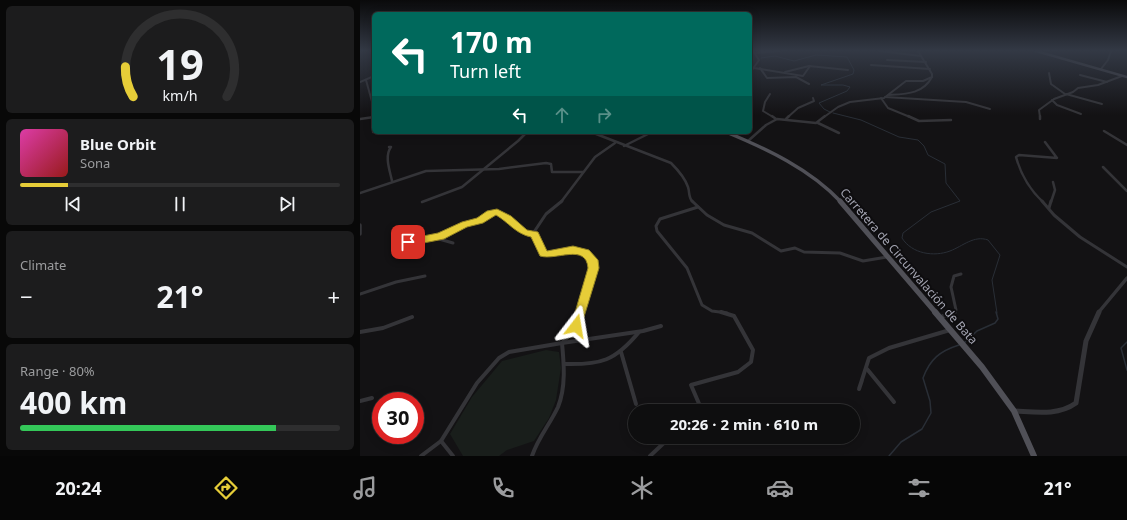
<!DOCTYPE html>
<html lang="en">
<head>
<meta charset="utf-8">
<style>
  :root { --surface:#0e0e0f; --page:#1c1c1d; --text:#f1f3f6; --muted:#9b9c9e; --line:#2e2e2f; --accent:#e6cd38 }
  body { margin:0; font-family:"Noto Sans",sans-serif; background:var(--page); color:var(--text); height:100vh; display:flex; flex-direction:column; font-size:15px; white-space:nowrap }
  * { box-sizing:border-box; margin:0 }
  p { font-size:13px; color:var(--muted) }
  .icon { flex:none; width:22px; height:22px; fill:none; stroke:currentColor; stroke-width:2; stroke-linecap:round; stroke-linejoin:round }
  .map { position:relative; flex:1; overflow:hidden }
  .drawer { display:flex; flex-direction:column; gap:6px; padding:6px; background:#080808; width:360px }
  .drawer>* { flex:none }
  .top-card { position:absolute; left:12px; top:12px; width:380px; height:122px; border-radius:6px; box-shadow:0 2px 10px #0003,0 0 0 1px var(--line); background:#00695c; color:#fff; overflow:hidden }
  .speed { position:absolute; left:12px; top:392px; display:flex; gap:8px; font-size:20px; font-weight:700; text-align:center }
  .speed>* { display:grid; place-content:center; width:52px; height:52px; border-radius:50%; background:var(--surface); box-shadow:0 2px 10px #0003,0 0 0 1px var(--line); line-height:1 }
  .speed .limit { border:6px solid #d22; background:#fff; color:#111 }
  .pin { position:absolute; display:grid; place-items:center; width:34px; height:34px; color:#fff; margin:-17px; border-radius:8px; box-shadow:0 2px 6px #0006 }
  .me { position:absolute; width:44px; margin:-22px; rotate:14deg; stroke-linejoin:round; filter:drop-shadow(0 0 3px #0008) }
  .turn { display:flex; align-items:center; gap:14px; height:84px; padding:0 12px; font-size:18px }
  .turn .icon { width:52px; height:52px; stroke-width:2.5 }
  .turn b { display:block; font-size:28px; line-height:34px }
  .lanes { display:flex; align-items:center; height:38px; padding:0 12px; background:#0003; justify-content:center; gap:20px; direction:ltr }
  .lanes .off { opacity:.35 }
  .big { font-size:30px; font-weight:700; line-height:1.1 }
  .drawer .card { flex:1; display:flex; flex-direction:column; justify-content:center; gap:6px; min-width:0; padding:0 14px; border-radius:6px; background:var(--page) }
  .drawer .dial { align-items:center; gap:0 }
  .dial svg { height:104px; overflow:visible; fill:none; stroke:var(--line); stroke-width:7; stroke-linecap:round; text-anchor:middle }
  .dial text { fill:var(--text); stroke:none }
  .song { display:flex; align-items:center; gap:12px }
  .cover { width:48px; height:48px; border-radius:6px; background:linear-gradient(135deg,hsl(320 70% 55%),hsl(0 70% 35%)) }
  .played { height:4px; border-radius:2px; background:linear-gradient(90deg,var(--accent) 15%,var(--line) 15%) }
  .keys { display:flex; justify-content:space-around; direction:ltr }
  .heat { display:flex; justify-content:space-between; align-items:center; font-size:22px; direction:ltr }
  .charge { height:6px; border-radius:3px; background:linear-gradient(90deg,#34c759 80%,var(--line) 0) }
  .trip { position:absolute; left:268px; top:404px; width:232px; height:40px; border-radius:20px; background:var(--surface); box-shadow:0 2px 10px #0003,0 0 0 1px var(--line); font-weight:700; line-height:40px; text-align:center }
  .menu { display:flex; height:64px; justify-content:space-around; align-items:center; background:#060606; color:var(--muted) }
  .menu .icon { width:28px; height:28px }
  .menu .on { color:var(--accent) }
  .menu b { font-size:18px; color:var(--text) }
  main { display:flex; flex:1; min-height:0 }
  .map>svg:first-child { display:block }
</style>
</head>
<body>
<main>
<section class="drawer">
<div class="card dial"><svg viewBox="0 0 100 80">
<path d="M14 69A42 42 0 1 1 86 69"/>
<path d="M14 69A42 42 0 0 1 8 46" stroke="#e6cd38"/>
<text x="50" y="56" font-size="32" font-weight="700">19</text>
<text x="50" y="72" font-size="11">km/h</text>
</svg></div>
<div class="card">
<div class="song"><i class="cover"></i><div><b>Blue Orbit</b><p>Sona</p></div></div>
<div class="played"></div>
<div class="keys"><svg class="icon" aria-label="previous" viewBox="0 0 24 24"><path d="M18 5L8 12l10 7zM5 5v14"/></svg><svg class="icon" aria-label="pause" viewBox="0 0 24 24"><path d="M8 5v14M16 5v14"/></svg><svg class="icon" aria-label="next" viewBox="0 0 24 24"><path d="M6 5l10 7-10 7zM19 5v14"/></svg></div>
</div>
<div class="card"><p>Climate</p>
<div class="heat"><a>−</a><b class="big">21°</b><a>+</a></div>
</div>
<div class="card"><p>Range · 80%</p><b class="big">400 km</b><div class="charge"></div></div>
</section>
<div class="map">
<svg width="767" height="456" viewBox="0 0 767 456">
  <rect width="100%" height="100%" fill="#131214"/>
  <path fill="#191e1b" d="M186 350 199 352 201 368 196 400 189 418 174 441 147 450 139 456H103L90 434 112 397 142 361Z"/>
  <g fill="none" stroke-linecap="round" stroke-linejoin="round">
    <g stroke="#292e36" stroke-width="1">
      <path d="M401 58 415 56 434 61 456 55 487 57 494 70 493 74 461 85H483L490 87 487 91 459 103 464 109 470 112"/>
      <path d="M473 113 501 120 539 137 558 140 564 146 568 155 585 164 586 183 600 201 571 212 543 233 542 238C552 254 574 257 590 251 603 246 614 235 628 240L640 255 632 280 637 313"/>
    </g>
    <g stroke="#292e36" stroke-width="1.5">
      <path d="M767 342 761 348 767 370"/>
      <path d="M604 343 617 331 635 323 638 319 636 312"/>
      <path d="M529 456 541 442 562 429 571 413 570 401 563 378C570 359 580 351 599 345"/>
    </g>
    <g stroke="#343438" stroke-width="2">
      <path d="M520 51 561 56"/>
      <path d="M395 53 419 51"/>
      <path d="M527 60 566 62"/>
      <path d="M511 65 570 69"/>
      <path d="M394 68 443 76 450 66"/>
      <path d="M400 68 407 78 436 77 449 84"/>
      <path d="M425 72 449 66 488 70"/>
      <path d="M390 73 399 60 393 51"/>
      <path d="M689 73 691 84 705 94"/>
      <path d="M720 75 747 82"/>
      <path d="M6 80 14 109"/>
      <path d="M0 82 14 76"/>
      <path d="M410 94 405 102 403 111 413 117"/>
      <path d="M706 94 742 104"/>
      <path d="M529 95C546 94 563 94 572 77"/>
      <path d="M525 97 606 102 630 109"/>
      <path d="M521 98 528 108 550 117"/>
      <path d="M692 100 697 105 721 114"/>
      <path d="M12 117H14"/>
      <path d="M428 117 438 108 454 101 453 98"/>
      <path d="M464 117 478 107 490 102 524 98 546 81H563L572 77V74L558 51"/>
      <path d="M680 117 679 110 694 99 713 92 718 88 738 85 762 76"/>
    </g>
    <g stroke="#343438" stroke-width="2.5">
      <path d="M412 116 416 119"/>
      <path d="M548 116 559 121 591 120"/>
      <path d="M680 116V119"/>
      <path d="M0 119 14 117"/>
      <path d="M426 119 429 116"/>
      <path d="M458 123 479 133"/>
      <path d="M744 131 767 145"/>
      <path d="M13 132 14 129"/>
      <path d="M231 132 311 163C318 170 325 178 328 187 330 193 328 198 333 202"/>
      <path d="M388 141 406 125 417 119 456 123 465 116"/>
      <path d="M264 146 292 132"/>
      <path d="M29 147H31C24 156 30 171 32 181"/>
      <path d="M743 167 767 191"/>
      <path d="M0 193 66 171 139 169 186 163 191 164 192 172H223"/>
      <path d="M62 202 102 187 158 141 167 132"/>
      <path d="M201 202 235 157 255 143"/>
      <path d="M683 202C670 190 661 175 656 157L659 155 697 158 685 142"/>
      <path d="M691 202 695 190 693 182"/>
    </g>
    <g stroke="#343438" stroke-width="3">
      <path d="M202 201 186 214 174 232 183 254C196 255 208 250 220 251 247 253 224 299 219 313"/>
      <path d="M332 201 347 215 364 225 392 233 421 251 435 248 444 252 480 253 503 261 527 257"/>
      <path d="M682 201 694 215 720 237 767 267"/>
      <path d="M338 207 300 219 296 226 297 231 327 268 342 305 352 311 367 313"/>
      <path d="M689 208 691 201"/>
      <path d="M72 238 81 236 105 224 120 221 130 213 137 212 164 231 174 234"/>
      <path d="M48 242 72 237 93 243"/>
      <path d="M0 294 36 282 65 276"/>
      <path d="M594 313 596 310 591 287 594 276 601 274"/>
    </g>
    <g stroke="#343438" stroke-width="4">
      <path d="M581 317 595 312"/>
      <path d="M0 332 23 328 52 317"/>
      <path d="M261 352 276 404"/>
      <path d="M204 364C241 365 255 361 279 332"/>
      <path d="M507 369 534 402"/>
      <path d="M502 380 499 389 509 358 529 348 590 330"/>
      <path d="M0 401 12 398"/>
      <path d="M340 406 331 385 378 372 391 362 393 350 374 316 361 312"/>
      <path d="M81 441 93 456"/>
      <path d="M61 456 81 441 117 383 139 358 149 352 202 343 214 330 220 312"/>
      <path d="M172 456C178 438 190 424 198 407 206 387 204 364 202 343L283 331 301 326"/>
      <path d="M290 456 307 440"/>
    </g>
    <path stroke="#343438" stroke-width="2" d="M741 69 748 60 751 51"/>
    <g stroke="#343438" stroke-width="3.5">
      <path d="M0 225V234"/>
      <path d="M738 313 767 278"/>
    </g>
    <path stroke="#343438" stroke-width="5" d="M654 411C675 412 698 416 716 403L726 341 739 312"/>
    <path stroke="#424248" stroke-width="2.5" d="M676 51 767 77"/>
    <path stroke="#505057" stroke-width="3.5" d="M366 132C407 149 450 169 481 202"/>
    <path stroke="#505057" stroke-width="5" d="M480 201 576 313"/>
    <path stroke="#505057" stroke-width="6" d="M575 312 622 367 654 411 674 456"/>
  </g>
  <linearGradient id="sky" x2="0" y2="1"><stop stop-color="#0a0a0b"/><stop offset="0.44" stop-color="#333945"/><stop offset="1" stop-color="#333945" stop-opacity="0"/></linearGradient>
  <rect width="767" height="115" fill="url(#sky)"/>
  <path fill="#e6cd38" stroke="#968524" d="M137 209 151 216 167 230 178 232 187 251 213 246 229 250 238 260 239 268 220 330 216 331 212 330 211 326 228 268C226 243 196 261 180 256L171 237C156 234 148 222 136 215L123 223 107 227 84 239 48 246 43 242 48 239 78 233 102 222 117 218 127 211Z"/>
  <g text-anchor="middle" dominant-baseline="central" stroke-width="4" stroke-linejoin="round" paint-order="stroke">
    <g font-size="12" fill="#a5a6b3" stroke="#0e0d0f">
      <text transform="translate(549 266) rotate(49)">Carretera de Circunvalación de Bata</text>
    </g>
  </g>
</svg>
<div class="speed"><div class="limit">30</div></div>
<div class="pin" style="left:48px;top:242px;background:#d93025"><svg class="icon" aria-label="arrive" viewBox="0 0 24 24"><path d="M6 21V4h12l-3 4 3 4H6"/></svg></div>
<svg class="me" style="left:216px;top:326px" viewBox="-20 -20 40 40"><path d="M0-17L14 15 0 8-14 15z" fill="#e6cd38" stroke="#fff" stroke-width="4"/></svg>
<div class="trip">20:26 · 2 min · 610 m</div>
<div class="top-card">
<div class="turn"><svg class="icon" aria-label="left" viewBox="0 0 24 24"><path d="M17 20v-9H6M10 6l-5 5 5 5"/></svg><div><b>170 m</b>Turn left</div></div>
<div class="lanes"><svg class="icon" aria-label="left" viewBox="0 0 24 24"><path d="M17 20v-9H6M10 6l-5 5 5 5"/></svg><svg class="icon off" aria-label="ahead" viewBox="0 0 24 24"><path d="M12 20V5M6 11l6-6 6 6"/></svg><svg class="icon off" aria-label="right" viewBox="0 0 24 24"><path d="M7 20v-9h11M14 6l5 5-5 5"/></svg></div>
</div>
</div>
</main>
<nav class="menu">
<b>20:24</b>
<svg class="icon on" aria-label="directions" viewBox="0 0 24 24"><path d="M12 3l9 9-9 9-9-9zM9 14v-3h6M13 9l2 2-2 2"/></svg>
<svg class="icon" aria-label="music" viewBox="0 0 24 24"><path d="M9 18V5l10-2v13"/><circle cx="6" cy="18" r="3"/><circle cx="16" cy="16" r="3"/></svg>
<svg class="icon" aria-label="phone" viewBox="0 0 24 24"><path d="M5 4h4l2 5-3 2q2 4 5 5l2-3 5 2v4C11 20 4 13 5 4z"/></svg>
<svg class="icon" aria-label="climate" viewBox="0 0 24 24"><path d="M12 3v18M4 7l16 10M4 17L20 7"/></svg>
<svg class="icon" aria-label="car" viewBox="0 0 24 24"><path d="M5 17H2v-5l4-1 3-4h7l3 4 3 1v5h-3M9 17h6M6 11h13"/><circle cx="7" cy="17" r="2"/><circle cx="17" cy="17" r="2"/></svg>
<svg class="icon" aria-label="filters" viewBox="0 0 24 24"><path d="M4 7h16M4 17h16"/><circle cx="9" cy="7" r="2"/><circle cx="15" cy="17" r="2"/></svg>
<b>21°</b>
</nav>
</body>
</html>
